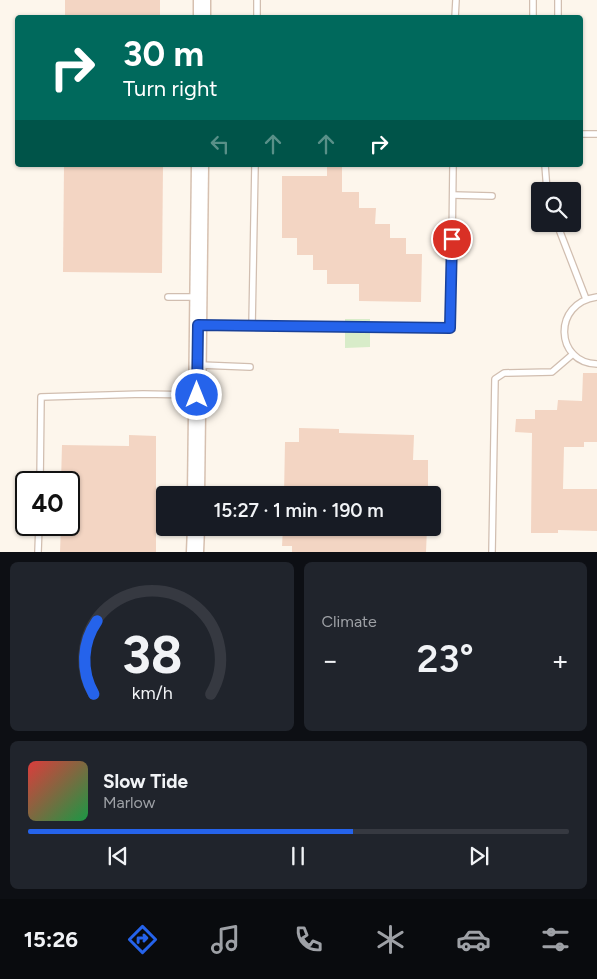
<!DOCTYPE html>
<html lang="en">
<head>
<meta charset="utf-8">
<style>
  :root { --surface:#171b24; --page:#20242c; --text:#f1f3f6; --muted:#9ea1a6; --line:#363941; --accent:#2563eb }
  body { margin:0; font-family:Figtree,sans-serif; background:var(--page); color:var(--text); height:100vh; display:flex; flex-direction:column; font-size:19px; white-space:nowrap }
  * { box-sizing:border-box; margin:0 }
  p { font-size:16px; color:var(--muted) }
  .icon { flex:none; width:28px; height:28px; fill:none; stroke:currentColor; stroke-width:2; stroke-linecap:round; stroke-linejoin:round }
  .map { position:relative; height:552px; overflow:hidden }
  .drawer { display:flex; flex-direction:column; gap:10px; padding:10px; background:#0d0f14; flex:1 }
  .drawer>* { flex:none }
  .top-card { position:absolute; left:15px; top:15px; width:568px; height:152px; border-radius:5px; box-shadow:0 1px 4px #0004; background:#00695c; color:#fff; overflow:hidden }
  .controls { position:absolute; left:531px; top:182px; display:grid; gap:10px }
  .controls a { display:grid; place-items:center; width:50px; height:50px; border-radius:5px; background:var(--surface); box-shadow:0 1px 4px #0004; font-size:25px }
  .speed { position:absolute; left:15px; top:471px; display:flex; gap:10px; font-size:25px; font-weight:700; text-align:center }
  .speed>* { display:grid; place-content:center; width:65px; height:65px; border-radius:50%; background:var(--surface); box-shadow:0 1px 4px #0004; line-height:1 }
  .speed .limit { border:2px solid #111; border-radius:8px; background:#fff; color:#111 }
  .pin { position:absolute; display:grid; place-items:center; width:42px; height:42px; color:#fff; margin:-21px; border:2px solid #fff; border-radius:50%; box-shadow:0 1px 5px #0007 }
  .me { position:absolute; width:55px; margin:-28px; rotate:0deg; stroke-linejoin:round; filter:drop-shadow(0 0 4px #0008) }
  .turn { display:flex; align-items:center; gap:18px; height:105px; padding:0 25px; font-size:22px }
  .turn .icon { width:65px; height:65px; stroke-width:2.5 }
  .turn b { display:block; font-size:35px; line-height:42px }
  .lanes { display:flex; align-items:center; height:48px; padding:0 25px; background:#0003; justify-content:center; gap:25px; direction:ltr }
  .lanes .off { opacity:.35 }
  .big { font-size:38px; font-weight:600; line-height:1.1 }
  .drawer .card { flex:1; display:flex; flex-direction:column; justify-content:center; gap:8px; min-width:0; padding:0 18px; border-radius:8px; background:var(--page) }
  .drawer .dial { align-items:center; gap:0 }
  .dial svg { height:130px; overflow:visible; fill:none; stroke:var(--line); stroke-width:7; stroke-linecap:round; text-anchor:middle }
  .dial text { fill:var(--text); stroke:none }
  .song { display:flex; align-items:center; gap:15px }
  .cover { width:60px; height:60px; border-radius:8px; background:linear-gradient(135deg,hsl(0 70% 55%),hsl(140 70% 35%)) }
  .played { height:5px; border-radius:2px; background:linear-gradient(90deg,var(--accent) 60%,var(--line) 60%) }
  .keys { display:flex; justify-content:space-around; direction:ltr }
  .heat { display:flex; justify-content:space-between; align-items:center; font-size:28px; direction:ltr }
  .drawer .tiles { flex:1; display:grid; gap:10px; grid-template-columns:1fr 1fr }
  .card:last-child { grid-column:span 2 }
  .trip { position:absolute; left:156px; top:486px; width:285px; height:50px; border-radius:5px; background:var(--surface); box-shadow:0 1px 4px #0004; font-weight:600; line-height:50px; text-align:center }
  .dock { display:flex; height:80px; justify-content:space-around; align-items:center; background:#090b0e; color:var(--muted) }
  .dock .icon { width:35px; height:35px }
  .dock .on { color:var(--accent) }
  .dock b { font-size:22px; color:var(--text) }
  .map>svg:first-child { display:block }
</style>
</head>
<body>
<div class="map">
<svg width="597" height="552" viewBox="0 0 597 552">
  <rect width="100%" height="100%" fill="#fdf6ec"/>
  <path fill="#d8ecc9" d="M345 319H370V347L345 348Z"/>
  <g fill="#f3d5c3">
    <rect x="65" y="0" width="95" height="18"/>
    <path d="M64 165H163L162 273 63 272Z"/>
    <path d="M327 165H342V192H359V208H376L375 224H390V238H406V254H422L421 302 359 301V284H327V270H313V255H297V238H282V176H327Z"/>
    <path d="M583 373H597V442H584V447H564L563 489H597V531L558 530V533H531L532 433 515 432 516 419H535V410H557L558 400 582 401Z"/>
    <path d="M299 428 339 429V433L414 435 413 460H428V495H284L285 442H299Z"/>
    <path d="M129 435 156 436V552H60L61 525H69V482H61L62 445 129 446Z"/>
    <path d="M283 528H427L426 552H292V546H282Z"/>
  </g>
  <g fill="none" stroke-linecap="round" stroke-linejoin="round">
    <g stroke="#d1beb0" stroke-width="8">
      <g id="lane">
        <path d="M257 18V0"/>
        <path d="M455 18 456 0"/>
        <path d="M533 18V0"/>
        <path d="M558 18V0"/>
        <path d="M580 134H597"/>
        <path d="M545 165 547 191"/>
        <path d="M453 195 492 196"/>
        <path d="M557 224 586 299"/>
        <path d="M168 297H196"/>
        <path d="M597 297C552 303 555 363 597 364"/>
        <path d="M199 325 451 328 453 165"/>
        <path d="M252 326 255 165"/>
        <path d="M200 365 250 367"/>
        <path d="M40 482 41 397 143 394 196 395"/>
        <path d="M38 552 39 525"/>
        <path d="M492 552 495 379 504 373 552 372 573 354"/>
      </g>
    </g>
    <g stroke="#d6c0b0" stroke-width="19">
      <g id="secondary">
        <path d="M202 18V0"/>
        <path d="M196 495 200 165"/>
        <path d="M195 552 196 528"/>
      </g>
    </g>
    <use href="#lane" stroke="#fff" stroke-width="5.5"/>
    <use href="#secondary" stroke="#fff" stroke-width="16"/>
  </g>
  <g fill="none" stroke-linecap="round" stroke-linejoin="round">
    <g stroke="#184099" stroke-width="12">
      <path id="route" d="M197 395 198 325 450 328 452 239"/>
    </g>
    <use href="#route" stroke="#2563eb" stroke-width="9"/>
  </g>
</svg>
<div class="controls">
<a><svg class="icon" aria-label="search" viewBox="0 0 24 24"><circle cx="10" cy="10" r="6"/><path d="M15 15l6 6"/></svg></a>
</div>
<div class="speed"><div class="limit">40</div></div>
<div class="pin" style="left:452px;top:239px;background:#d93025"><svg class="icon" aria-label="arrive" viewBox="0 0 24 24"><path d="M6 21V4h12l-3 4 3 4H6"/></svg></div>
<svg class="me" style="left:197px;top:395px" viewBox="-20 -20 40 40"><circle r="17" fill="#2563eb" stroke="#fff" stroke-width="3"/><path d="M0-11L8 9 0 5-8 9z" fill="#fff"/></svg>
<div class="trip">15:27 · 1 min · 190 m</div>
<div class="top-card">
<div class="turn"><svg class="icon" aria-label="right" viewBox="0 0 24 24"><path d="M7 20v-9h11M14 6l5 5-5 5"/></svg><div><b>30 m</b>Turn right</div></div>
<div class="lanes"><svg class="icon off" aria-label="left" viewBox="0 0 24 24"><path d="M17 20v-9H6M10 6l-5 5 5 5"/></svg><svg class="icon off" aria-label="ahead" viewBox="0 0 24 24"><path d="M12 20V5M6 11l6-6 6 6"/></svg><svg class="icon off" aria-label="ahead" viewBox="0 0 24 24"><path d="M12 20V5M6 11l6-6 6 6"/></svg><svg class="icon" aria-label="right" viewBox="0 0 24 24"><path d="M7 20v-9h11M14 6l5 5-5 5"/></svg></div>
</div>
</div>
<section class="drawer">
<div class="tiles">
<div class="card dial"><svg viewBox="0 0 100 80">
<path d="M14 69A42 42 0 1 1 86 69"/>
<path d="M14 69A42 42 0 0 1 16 24" stroke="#2563eb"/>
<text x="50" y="56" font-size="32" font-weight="700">38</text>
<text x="50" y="72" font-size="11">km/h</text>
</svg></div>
<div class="card"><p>Climate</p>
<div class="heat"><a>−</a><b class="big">23°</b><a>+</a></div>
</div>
<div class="card">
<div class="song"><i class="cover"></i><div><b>Slow Tide</b><p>Marlow</p></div></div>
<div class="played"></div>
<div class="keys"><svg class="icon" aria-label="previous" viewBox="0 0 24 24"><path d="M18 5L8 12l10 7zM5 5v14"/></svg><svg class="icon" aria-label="pause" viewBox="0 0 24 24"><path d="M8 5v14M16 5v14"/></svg><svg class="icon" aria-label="next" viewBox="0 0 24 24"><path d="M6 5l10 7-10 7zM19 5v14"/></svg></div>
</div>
</div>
</section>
<nav class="dock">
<b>15:26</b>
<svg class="icon on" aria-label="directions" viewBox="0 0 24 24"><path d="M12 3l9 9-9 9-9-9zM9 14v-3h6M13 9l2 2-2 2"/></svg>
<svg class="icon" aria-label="music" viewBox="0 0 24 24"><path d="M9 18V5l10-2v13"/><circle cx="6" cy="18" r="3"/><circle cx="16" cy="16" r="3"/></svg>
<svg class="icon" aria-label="phone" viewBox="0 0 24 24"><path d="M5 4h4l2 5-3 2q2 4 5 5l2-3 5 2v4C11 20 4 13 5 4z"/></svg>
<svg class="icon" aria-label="climate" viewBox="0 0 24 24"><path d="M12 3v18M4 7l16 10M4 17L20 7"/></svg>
<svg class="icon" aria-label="car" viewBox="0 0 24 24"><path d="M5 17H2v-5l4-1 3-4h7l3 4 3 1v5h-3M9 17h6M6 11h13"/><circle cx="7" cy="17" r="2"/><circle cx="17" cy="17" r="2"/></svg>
<svg class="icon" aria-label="filters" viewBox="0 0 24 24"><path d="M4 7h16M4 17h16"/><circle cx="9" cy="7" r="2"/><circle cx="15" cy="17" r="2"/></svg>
</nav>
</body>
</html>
